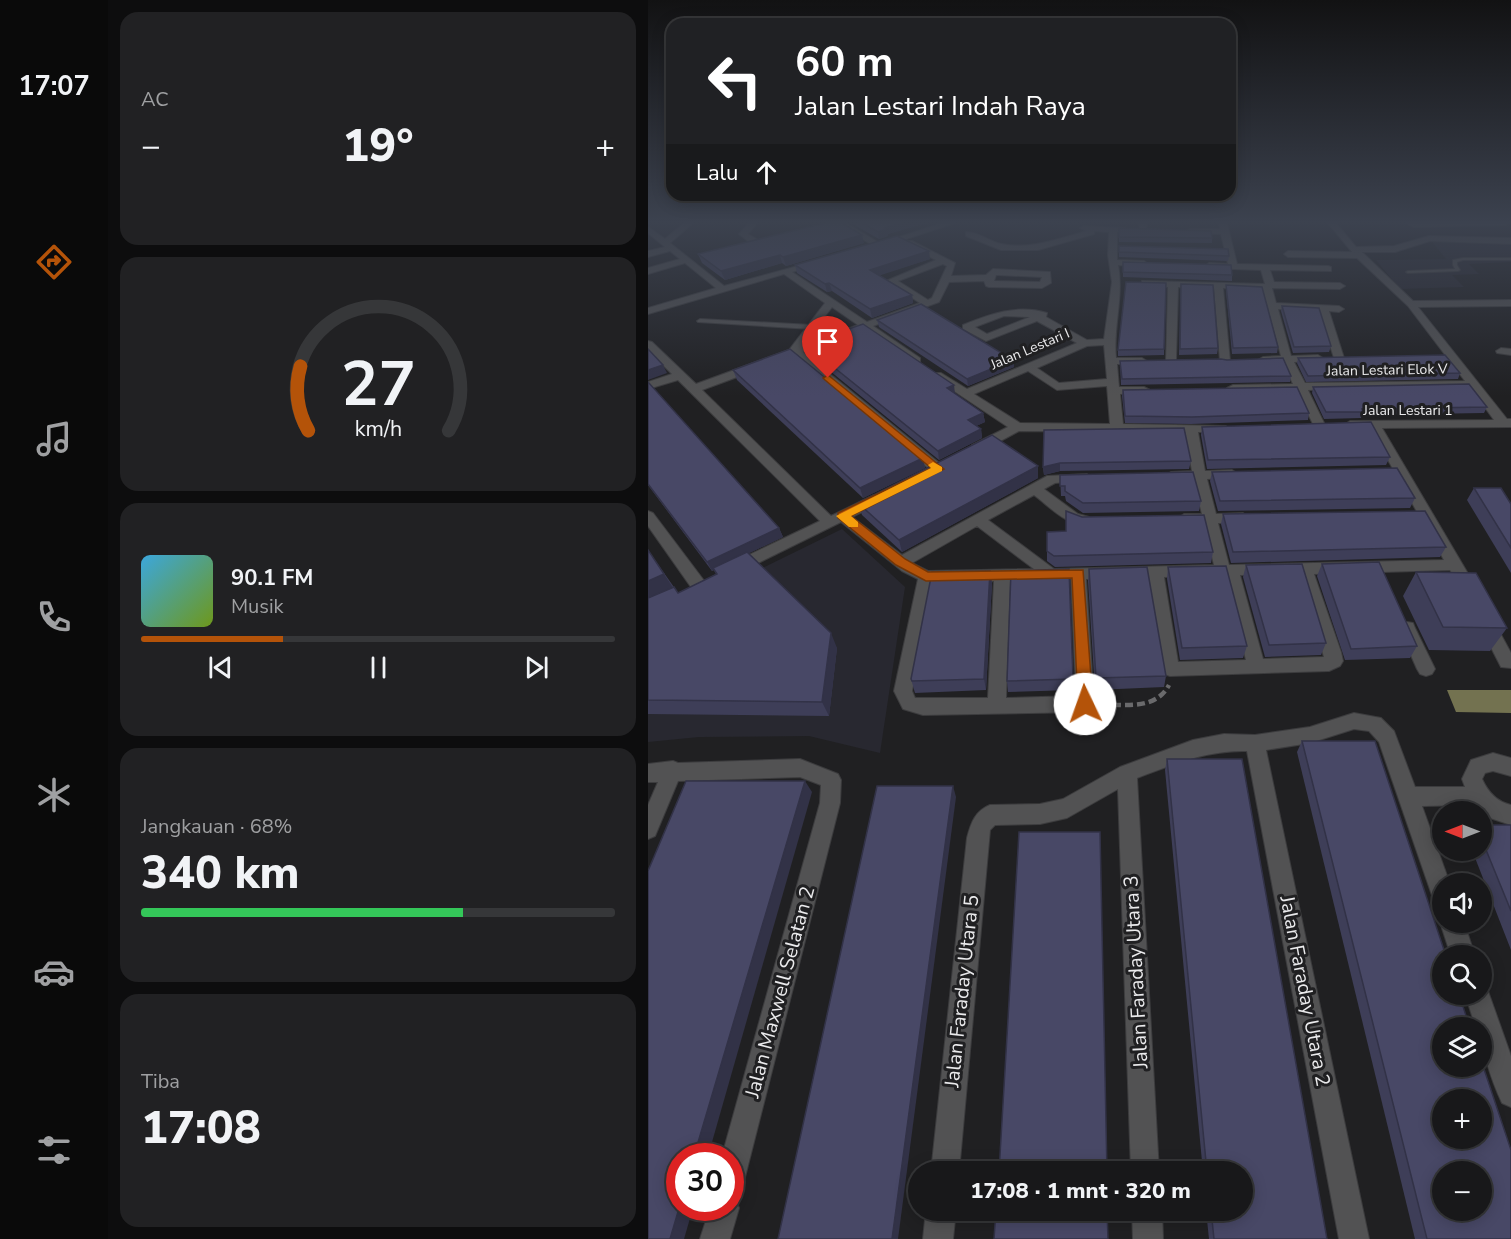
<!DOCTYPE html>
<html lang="id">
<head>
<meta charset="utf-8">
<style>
  :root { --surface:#18181a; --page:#212123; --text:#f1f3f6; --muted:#9fa0a2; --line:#363739; --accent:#b45309 }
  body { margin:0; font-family:"Nunito Sans",sans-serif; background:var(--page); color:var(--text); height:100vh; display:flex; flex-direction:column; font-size:22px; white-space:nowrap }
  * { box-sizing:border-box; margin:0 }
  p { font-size:20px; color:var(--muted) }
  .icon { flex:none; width:33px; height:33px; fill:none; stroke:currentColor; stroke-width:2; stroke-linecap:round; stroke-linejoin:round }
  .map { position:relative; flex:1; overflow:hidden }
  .side { display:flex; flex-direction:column; gap:12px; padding:12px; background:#0d0d0e; width:540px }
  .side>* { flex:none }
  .hud { position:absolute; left:18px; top:18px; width:570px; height:183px; border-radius:18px; box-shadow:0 3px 15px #0003,0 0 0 2px var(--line); background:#202124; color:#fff; overflow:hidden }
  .needle { width:39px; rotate:270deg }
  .controls { position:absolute; left:784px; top:801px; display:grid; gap:12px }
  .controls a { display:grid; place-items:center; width:60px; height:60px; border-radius:50%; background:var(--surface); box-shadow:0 3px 15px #0003,0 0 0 2px var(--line); font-size:30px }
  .speed { position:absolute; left:18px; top:1143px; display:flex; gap:12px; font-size:30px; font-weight:700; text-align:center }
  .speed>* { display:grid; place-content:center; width:78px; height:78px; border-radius:50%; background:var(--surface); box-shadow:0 3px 15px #0003,0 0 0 2px var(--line); line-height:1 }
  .speed .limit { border:9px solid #d22; background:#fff; color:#111 }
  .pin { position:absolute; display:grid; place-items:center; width:51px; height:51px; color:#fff; margin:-62px -26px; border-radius:50% 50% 50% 0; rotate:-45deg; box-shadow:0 0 6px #0007 }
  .pin .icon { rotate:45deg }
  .me { position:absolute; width:66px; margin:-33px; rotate:357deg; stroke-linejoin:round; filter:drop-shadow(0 0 4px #0008) }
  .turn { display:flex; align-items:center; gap:21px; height:126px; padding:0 30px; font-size:27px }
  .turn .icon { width:78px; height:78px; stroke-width:2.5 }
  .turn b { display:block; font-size:42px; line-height:51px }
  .then { display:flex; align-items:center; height:57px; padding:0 30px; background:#0003; gap:12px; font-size:22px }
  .big { font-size:45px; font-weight:800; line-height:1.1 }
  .side .widget { flex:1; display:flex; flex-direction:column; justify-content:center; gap:9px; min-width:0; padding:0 21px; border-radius:18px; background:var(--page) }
  .side .dial { align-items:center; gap:0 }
  .dial svg { height:156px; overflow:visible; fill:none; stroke:var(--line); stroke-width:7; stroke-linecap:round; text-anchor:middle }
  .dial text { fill:var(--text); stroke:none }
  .song { display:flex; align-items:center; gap:18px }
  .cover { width:72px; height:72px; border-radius:9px; background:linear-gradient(135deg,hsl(200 70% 55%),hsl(80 70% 35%)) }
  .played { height:6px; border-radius:3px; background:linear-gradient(90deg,var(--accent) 30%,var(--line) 30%) }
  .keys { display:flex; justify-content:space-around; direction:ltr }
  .heat { display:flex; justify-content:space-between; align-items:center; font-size:33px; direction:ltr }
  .charge { height:9px; border-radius:4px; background:linear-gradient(90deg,#34c759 68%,var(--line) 0) }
  .trip { position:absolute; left:260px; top:1161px; width:345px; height:60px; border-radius:30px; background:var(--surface); box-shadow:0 3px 15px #0003,0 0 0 2px var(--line); font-weight:800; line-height:60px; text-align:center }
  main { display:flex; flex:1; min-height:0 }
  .tabs { display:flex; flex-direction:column; width:108px; justify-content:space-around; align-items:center; background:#0a0a0a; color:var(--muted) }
  .tabs .icon { width:42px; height:42px }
  .tabs .active { color:var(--accent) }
  .tabs b { font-size:27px; color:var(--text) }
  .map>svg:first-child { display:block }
</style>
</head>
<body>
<main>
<nav class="tabs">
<b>17:07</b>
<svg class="icon active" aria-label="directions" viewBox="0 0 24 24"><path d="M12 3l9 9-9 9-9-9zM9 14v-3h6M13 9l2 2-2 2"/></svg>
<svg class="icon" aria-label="music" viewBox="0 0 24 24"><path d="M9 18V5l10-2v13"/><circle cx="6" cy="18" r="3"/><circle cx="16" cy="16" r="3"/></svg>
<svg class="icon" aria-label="phone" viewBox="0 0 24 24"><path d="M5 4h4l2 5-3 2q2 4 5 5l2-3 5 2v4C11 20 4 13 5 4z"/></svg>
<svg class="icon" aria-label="climate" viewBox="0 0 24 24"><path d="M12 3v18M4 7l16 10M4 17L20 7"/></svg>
<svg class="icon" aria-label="car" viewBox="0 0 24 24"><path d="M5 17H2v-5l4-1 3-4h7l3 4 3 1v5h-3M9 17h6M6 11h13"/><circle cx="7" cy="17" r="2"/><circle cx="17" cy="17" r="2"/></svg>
<svg class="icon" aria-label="filters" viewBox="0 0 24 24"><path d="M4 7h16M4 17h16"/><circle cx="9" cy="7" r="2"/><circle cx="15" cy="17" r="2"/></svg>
</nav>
<section class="side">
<div class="widget"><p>AC</p>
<div class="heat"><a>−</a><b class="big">19°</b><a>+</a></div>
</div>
<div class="widget dial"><svg viewBox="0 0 100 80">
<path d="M14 69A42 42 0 1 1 86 69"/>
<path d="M14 69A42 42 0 0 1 10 36" stroke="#b45309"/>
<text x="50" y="56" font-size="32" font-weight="700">27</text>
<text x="50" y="72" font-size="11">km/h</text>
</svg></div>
<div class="widget">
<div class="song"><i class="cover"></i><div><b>90.1 FM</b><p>Musik</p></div></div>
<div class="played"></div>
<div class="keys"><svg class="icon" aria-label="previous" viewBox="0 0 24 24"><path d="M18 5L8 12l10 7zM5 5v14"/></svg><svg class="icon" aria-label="pause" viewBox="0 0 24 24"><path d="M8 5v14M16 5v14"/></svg><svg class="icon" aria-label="next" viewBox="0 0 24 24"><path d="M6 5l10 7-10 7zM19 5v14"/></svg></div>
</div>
<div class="widget"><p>Jangkauan · 68%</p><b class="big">340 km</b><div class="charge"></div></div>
<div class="widget"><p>Tiba</p><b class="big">17:08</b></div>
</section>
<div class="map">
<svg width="863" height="1239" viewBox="0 0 863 1239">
  <rect width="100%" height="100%" fill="#202022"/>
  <g fill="#282830">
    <path d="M781 238 863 240V262L821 264 831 274 804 275 816 287 752 289 728 260 798 259Z"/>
    <path d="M194 529 257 587 232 753 161 736 51 737 0 742V624Z"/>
  </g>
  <path fill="#737250" d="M799 690H863V713L808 712Z"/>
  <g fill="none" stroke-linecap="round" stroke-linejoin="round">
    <g stroke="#3c3c3e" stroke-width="2">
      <g id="lane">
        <path d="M815 258H863V260H815L809 262V265L812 270 810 271 760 273 758 272 760 271 807 269 805 265V260Z"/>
        <path d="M52 319 164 325 167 327 164 329 50 322 49 321Z"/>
      </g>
    </g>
    <g stroke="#3c3c3e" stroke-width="2">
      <g id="street">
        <path d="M36 223H45L22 243 76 286 172 260V264L144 272 219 322 272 303 238 281 288 260 258 245V241H264L307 263 303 276 338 275 345 269 402 272 403 283 394 288 341 287 338 286 336 281 301 282 291 302 225 326 272 358V362H264L217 330 155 352 295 466 297 469 295 472H285L146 356 54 390 183 516 226 495H236L238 498 236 501 204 517 254 555 399 476 439 474 441 477 439 480 407 483 396 489 430 514 441 517 443 520 441 523C421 529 401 506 386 495L340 520 406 569 566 565 556 523 536 524 529 519 536 514H554L545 479 523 480 516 476 523 472 544 471 537 432 371 431 334 451H324L323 448 324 445 360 427 285 377V373H293L319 389 429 343 389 321 338 341 315 329V325C342 314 369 304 399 313L398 317 439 340 456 339 464 282 460 255 461 232 446 231V234L390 250H353L318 236V232C331 232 342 242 354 244 382 250 412 238 439 231L432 228 436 226 477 228V232H469V260L496 261 500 264 496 267 470 265C476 296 465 326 468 358H494L499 361 494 364H469L471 387H496L502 390 496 393 472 394 475 424 578 426 580 429 578 432H550L557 471 584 470 591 474 584 478 559 479 568 514 595 513 602 518 595 523H570L581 565 796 560 722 428 702 429 696 425 702 421 846 420 822 387 660 390 677 425 671 429 667 428 648 390 585 391 579 388 585 385 645 384 635 363H615L610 360 615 357 633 356 615 290 575 288 582 361 577 364 572 361 566 288 530 287 528 361 523 364 518 361 520 287 497 286 494 285V281L617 284 613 270 558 268 557 266 561 263 580 264 573 234 542 233 538 231 542 229H572L571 223H579L589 264 680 266 683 267V271L622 270 626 282 692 283 697 286 692 289 624 288 628 303 691 306 696 309 691 312 681 311 696 358 691 361 686 358 671 311 630 309 643 356 670 355 675 358 670 361 646 362 657 383 817 381 760 306 709 258 640 257 636 254 640 251 704 252 680 223H688L708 247 746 246 781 236 863 238V244L782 241 747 252H714L765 301 863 300V306L770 307 859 419H863V427L734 428 819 572 816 576H806L802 570 666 574 693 652 695 661 692 666 681 671 522 676 516 674 500 577 438 579 446 704 443 709 437 712 275 715 255 709 246 691 270 579 254 571 193 522 92 572H82L79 568 82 564 172 521 30 380 0 389V382L24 374 0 350V341L4 342 48 384 141 350 177 303 136 274 0 314V308L68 288 37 263 0 274V268L32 259 22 251 0 257V251L17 247 0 233V227L17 239ZM295 264 299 266 284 298 280 300 250 281ZM348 275H350L394 277 392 282 346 281ZM184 307 210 325 155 345ZM356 316 382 317 339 334 327 327ZM456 345 459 379 411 383 389 368 439 346ZM380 371 409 390 459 386 462 424 372 423 326 394ZM329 526 386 569 280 571 264 563ZM651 574 676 657 615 659 592 575ZM577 576 598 660 530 662 516 577ZM423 579 428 696 358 698 362 581ZM346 581 340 698H267L264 691 285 582Z"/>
        <path d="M101 223H109L100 234 110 240 126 238 130 241 126 244 105 245 91 234Z"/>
        <path d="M178 223H198L233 244 226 246 190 225Z"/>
        <path d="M294 223H307L252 241 245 239Z"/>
        <path d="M491 223H499L498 232H492Z"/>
        <path d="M758 223H861L857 225 766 227Z"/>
        <path d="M853 348 863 349V355L849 353 848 351Z"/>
        <path d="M0 511 5 513 57 582 59 586 57 590H45L0 526Z"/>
        <path d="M839 618 845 620 863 653V668L853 667 831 624 833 620Z"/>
        <path d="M759 622 765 623 767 628 787 669 784 674 778 676 772 674 769 669 751 628 753 623Z"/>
        <path d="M706 713 733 718 746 731 767 787H817L814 779 823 760 845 753 863 758V776L845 771 837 773 834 779C840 792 849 802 863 805V825L842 818 827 805 774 806 802 884H795V907L787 904 731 742 721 731 706 729 662 743 618 750 721 1239H691L599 751C559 750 526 764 489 778L511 1172H483L470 789 419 818 392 824 347 825 342 830 311 1172H283L319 838C323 823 327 811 342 805L392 804 415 799 472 767 545 740 576 734 607 735 662 727Z"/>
        <path d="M152 759 190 774 193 780 192 803 96 1181 92 1191 82 1195V1156H74L172 803 173 785 152 777 30 781 7 836 0 839V805L10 782H0V764L25 761 30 763Z"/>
        <path d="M795 916V922H816L827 956H803L792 922Z"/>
        <path d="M834 984 838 985 841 994 863 1056V1107L854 1103C843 1079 834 1054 834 1028H828L817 994H834Z"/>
        <path d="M82 1196 86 1198 91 1208 82 1239H52L62 1208H82Z"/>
        <path d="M278 1210H308L305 1239H275Z"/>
        <path d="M484 1210H514L515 1239H485Z"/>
      </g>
    </g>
    <path stroke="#6a6a6c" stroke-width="4.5" stroke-dasharray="8 4" stroke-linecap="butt" d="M453 704C477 705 508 710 521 685"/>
    <use href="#lane" fill="#525253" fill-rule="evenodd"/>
    <use href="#street" fill="#525253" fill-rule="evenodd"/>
  </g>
  <g fill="#3e3e58">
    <path d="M203 223H278L240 234V236L231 239Z"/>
    <path d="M471 228 564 238V243L471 242Z"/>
    <path d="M216 243 138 266 134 263 77 280 54 263 50 254Z"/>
    <path d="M471 246 581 256 580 261 471 257Z"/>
    <path d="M282 259 231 275 264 295 265 303 224 318 184 291 179 292 149 273 147 265Z"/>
    <path d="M475 262 584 275V281L475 277Z"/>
    <path d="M533 284 570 348 569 354 531 355Z"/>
    <path d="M578 285 630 347 629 353 584 354 578 290Z"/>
    <path d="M634 306 683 346 681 352 645 353 633 311Z"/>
    <path d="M229 320 365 360 366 367 320 386 231 327Z"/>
    <path d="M157 344 307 394 335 413 337 422 328 426 333 429 334 438 291 460 160 353Z"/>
    <path d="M516 349V355L470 356V350Z"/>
    <path d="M650 358 812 373 810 379 658 382 649 363Z"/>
    <path d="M472 361 643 376 642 382 473 385Z"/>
    <path d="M85 370 275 458 277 468 215 498 89 380Z"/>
    <path d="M0 382 131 528 135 537 101 553 189 648 181 716 0 714V550L30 593 68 574 66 570 64 571 0 485Z"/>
    <path d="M665 387 839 407 836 413 714 415 713 418 676 419 664 393Z"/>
    <path d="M475 390 661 413 660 420 543 424 477 423 474 396Z"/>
    <path d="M554 427 742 457 738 465 559 469 553 435Z"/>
    <path d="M536 428 543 461 541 469 412 471 396 475 395 467Z"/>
    <path d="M390 466V478L254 552 214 515 210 503Z"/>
    <path d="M564 472 767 498 762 508 570 511 562 481Z"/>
    <path d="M412 475 553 501 551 511 435 513 418 501 417 496H413Z"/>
    <path d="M826 488 863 504V573L819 500Z"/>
    <path d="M575 514 798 547 792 557 583 563 573 524Z"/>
    <path d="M418 531 565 552 563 563 407 567 399 561V551Z"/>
    <path d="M674 564 769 646 762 658 697 660 669 576Z"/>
    <path d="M598 565 678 643 673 655 617 657 595 577Z"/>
    <path d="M520 567 599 646 595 658 532 660 519 579Z"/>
    <path d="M441 569 518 676 516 687 447 690 440 581Z"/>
    <path d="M342 571 344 583 338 690 267 693 263 679Z"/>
    <path d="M768 572 859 628 842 651 781 650 755 596Z"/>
    <path d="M425 679V690L360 692 359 681Z"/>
    <path d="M654 741 863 1239H767L649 752Z"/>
    <path d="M519 759 679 1239H561L558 1210H594V1172H555L517 770Z"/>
    <path d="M834 825H863V950L824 850H834Z"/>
  </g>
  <g fill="#323247">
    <path d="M253 223H278L240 234V236L231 239 230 232 237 228Z"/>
    <path d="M214 235 216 243 138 266 135 257Z"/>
    <path d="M281 251 282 259 224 278 222 270Z"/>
    <path d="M132 255 134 263 77 280 73 271Z"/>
    <path d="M181 283 184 291 179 292 177 284Z"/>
    <path d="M264 295 265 303 224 318 222 309Z"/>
    <path d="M365 360 366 367 320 386 319 379Z"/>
    <path d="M15 365 19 373 0 380V370Z"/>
    <path d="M306 385 307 394 299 388Z"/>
    <path d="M335 413 337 422 322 429 320 420Z"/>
    <path d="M333 429 334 438 291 460 290 451Z"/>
    <path d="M275 458 277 468 215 498 212 488Z"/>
    <path d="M412 463V471L396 475 395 467Z"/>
    <path d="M390 466V478L254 552 251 540Z"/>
    <path d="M131 528 135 537 64 571 59 562Z"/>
    <path d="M342 571 344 583 338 690 336 679Z"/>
    <path d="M16 574 26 589 0 602V581Z"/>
    <path d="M183 633 189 648 181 716 174 702Z"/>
    <path d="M157 781 164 792 60 1156H46Z"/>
    <path d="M305 786 308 797 250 1239H244Z"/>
    <path d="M32 1205V1208H45L36 1239H22Z"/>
  </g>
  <g fill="#484866" stroke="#323247" stroke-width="1.5" fill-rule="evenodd">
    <path d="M177 223H194L214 235 135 257 132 255 73 271 50 254Z"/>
    <path d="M214 223H253L237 228 239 229 230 232Z"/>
    <path d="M471 228 563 231 564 238 471 237Z"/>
    <path d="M249 236 281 251 222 270 264 295 222 309 181 283 177 284 147 265Z"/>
    <path d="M471 246 580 249 581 256 471 252Z"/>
    <path d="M475 262 583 265 584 275 475 272Z"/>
    <path d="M478 282 518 283 516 349 470 350Z"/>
    <path d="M533 284 565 285 570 348 532 349Z"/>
    <path d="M578 285 614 287 630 347 585 348Z"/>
    <path d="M273 304 365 360 319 379 229 320Z"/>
    <path d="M634 306 671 308 683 346 646 347Z"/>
    <path d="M215 324 306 385 299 388 335 413 320 420 333 429 290 451 157 344Z"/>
    <path d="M0 349 15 365 0 370Z"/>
    <path d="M142 349 275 458 212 488 85 370Z"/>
    <path d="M797 355 812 373 660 376 650 358Z"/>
    <path d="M635 358 643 376 474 379 472 361 573 359 579 360Z"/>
    <path d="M0 382 131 528 59 562 0 484Z"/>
    <path d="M821 384 839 407 714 409 715 412H678L665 387Z"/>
    <path d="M649 387 661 413 544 417 477 416 475 390Z"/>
    <path d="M723 422 742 457 560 460 554 427Z"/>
    <path d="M536 428 543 461 412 463 395 467 396 430Z"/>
    <path d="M344 435 390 466 251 540 210 503Z"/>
    <path d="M749 468 767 498 572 501 564 472Z"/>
    <path d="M545 472 553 501 435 503 417 491V486H412V475Z"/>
    <path d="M826 488H853L863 504V548Z"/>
    <path d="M418 511 434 517 556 515 565 552 406 556 399 551V532L418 531Z"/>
    <path d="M777 511 798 547 585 552 575 514Z"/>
    <path d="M0 550 16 574 0 581Z"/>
    <path d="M99 552 183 633 174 702 0 700V598L26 587 30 593 69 574 65 568Z"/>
    <path d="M731 562 769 646 703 649 674 564Z"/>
    <path d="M654 564 678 643 621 645 598 565Z"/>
    <path d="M578 566 599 646 534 648 520 567Z"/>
    <path d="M499 567 518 676 448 678 441 569Z"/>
    <path d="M421 569 425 679 359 681 363 571Z"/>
    <path d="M342 571 336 679 264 681 263 679 284 572Z"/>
    <path d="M768 572 828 573 859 628 795 627Z"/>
    <path d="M654 741H727L798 956H795V994H811L822 1028H795V1066H834V1063L863 1150V1239H779ZM795 1100H834V1138H795ZM795 1172H834V1210H795Z"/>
    <path d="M519 759H594L679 1239H566L563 1210H594V1172H559Z"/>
    <path d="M38 781H157L46 1156H32V1205L22 1239H0V871Z"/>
    <path d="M229 786H305L244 1239H130Z"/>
    <path d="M834 825H863V911L834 840Z"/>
    <path d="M371 832H452L459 1172H351Z"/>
    <path d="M348 1210H459L460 1239H346Z"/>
  </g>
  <linearGradient id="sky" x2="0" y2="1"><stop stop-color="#121213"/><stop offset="0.56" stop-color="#3c424f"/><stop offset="1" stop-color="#3c424f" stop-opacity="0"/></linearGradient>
  <rect width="863" height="396" fill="url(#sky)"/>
  <path fill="#b45309" stroke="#753606" stroke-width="1.5" d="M180 375 296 469 203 516 257 559 280 572 435 570 445 704 443 709 437 711 432 709 430 704 424 578 278 581 248 565 190 518V513L283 468 177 380 175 378Z"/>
  <path fill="#f59e0b" d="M285 462 294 467V471L203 516 210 522V527H201L188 516 283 468 280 465Z"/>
  <g text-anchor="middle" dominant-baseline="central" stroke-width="6" stroke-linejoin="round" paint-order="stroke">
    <g font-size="14" fill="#ebebed" stroke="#202022">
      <text transform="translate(382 349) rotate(-23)">Jalan Lestari I</text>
      <text transform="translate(739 370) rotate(-1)">Jalan Lestari Elok V</text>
      <text x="760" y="410">Jalan Lestari 1</text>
    </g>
    <g font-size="20" fill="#ebebed" stroke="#202022">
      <text transform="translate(488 972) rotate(-93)">Jalan Faraday Utara 3</text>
      <text transform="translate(314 991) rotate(-84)">Jalan Faraday Utara 5</text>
      <text transform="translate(657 991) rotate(79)">Jalan Faraday Utara 2</text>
      <text transform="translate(132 992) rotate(-75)">Jalan Maxwell Selatan 2</text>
    </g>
  </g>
</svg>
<div class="controls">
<a><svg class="needle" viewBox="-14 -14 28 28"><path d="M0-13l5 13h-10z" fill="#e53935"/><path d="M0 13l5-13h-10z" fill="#9fa0a2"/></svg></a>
<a><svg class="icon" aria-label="sound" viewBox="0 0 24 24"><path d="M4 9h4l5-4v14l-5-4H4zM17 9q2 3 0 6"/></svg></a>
<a><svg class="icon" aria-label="search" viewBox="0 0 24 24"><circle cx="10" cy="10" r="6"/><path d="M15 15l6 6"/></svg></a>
<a><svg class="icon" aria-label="layers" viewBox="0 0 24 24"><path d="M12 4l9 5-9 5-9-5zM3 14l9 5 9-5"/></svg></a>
<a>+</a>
<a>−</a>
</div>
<div class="speed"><div class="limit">30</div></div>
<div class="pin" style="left:180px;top:378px;background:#d93025"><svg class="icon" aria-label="arrive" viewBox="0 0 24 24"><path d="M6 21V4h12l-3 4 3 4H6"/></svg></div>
<svg class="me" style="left:437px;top:704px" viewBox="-20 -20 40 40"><circle r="19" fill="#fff"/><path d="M0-13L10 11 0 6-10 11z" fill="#b45309"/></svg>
<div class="trip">17:08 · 1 mnt · 320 m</div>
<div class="hud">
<div class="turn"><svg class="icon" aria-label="left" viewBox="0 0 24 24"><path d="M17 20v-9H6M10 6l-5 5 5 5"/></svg><div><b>60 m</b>Jalan Lestari Indah Raya</div></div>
<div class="then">Lalu<svg class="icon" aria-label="ahead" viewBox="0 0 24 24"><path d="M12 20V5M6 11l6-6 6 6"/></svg></div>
</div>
</div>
</main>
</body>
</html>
